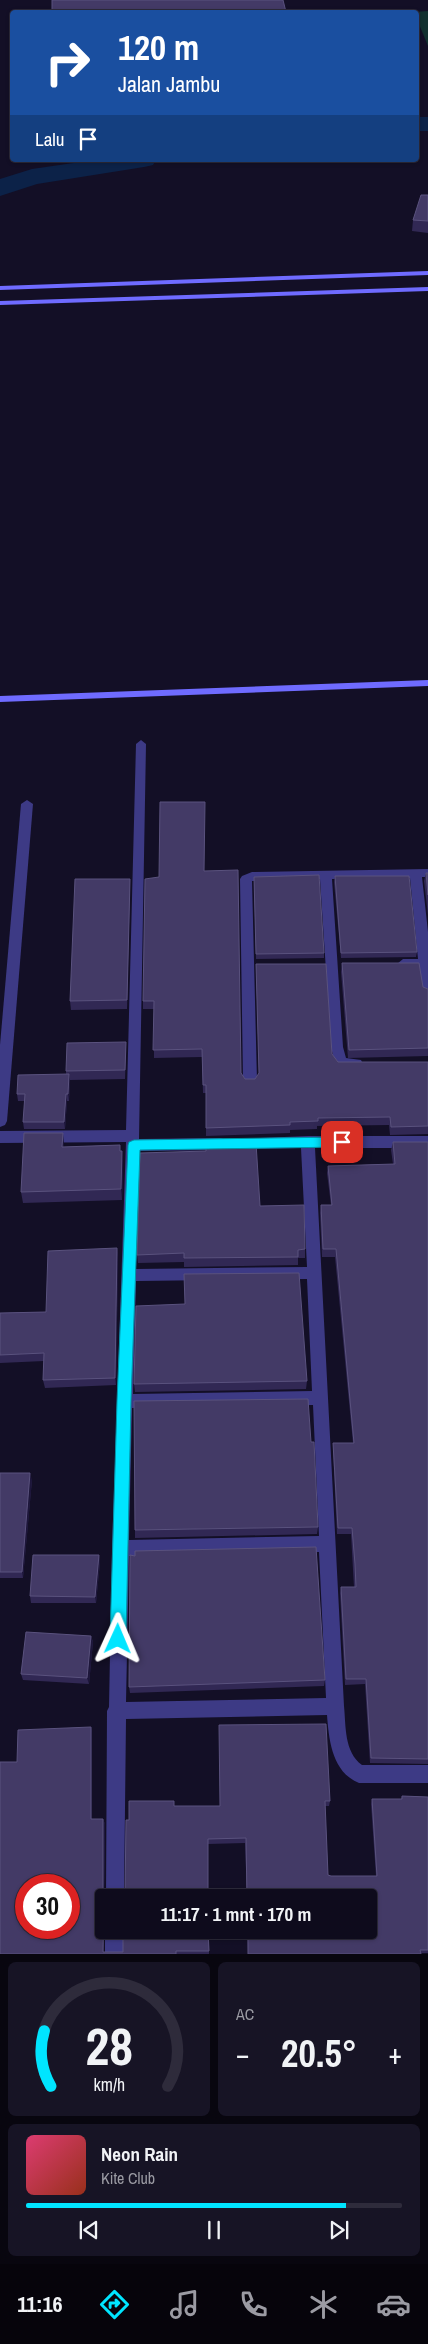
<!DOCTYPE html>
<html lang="id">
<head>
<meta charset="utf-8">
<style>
  :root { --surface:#0e0b1c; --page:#171425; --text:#f1f3f6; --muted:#9b9ba3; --line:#2e2b3b; --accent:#00e5ff }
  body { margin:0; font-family:"Archivo Narrow",sans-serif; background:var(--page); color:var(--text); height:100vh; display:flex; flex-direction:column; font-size:19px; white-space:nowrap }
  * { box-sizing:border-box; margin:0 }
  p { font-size:16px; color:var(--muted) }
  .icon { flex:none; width:28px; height:28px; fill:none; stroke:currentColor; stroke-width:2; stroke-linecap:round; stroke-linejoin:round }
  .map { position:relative; height:1954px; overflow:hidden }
  .drawer { display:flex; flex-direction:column; gap:8px; padding:8px; background:#08060f; flex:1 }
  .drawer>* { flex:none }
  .banner { position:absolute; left:10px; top:10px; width:409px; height:152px; border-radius:5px; box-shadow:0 1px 4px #0004,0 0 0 1px var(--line); background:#1a4fa0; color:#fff; overflow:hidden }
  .speed { position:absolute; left:15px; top:1874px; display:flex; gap:10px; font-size:25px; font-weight:700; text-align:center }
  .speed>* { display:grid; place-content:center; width:65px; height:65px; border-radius:50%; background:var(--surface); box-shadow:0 1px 4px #0004,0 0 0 1px var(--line); line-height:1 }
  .speed .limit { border:8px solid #d22; background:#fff; color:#111 }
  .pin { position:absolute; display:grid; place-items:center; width:42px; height:42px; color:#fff; margin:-21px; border-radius:10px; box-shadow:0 2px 8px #0006 }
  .me { position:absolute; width:55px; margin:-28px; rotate:1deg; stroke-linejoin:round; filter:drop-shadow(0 0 4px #0008) }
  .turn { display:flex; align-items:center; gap:18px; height:105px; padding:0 25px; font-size:22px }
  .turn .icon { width:65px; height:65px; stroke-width:2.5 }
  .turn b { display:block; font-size:35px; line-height:42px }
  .then { display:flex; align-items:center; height:48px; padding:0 25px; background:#0003; gap:10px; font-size:19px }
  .big { font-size:38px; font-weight:800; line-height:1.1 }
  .drawer .widget { flex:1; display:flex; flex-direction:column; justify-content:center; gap:8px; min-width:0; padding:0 18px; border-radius:8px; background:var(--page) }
  .drawer .dial { align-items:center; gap:0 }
  .dial svg { height:130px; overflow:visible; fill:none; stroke:var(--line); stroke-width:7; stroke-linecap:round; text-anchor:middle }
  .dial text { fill:var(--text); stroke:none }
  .song { display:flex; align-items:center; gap:15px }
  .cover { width:60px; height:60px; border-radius:8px; background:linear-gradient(135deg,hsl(340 70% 55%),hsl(10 70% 35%)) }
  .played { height:5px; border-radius:2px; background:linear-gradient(90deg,var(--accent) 85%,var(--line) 85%) }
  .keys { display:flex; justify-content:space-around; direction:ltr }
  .heat { display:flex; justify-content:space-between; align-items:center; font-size:28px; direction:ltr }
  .drawer .tiles { flex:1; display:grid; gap:8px; grid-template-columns:1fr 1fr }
  .widget:last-child { grid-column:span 2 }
  .trip { position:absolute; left:95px; top:1889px; width:282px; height:50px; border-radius:5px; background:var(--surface); box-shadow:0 1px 4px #0004,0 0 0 1px var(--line); font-weight:800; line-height:50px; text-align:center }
  .tabs { display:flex; height:80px; justify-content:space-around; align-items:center; background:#06040b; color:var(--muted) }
  .tabs .icon { width:35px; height:35px }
  .tabs .on { color:var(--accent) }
  .tabs b { font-size:22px; color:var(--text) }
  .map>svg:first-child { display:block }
</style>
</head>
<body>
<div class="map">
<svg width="428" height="1954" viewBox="0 0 428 1954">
  <rect width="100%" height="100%" fill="#130f26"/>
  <path fill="#12302f" d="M428 11V46L414 12Z"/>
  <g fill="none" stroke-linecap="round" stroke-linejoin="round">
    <g fill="#0c2248" fill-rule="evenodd">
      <rect x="416" y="117" width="12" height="14"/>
      <path d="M94 160H156L153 165 144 167 37 184 0 196V179L32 169Z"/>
    </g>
    <g fill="#3d3a85" fill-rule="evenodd">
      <path d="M141 740 146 744 139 1139 221 1138 226 1140 228 1144 226 1148 221 1150 139 1151 136 1269 307 1267 301 1148 241 1149 236 1147 234 1143 236 1139 308 1136H428V1148H315L344 1706C346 1726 344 1752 362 1765H428V1783H359C332 1772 329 1740 327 1715L126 1719 124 1898H106L107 1711 109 1707 112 1548 126 1142 0 1143V1131L126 1130 136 744ZM307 1279 312 1391 133 1394 136 1281ZM313 1405 319 1536 129 1540 132 1408ZM319 1552 326 1698 126 1702 129 1556Z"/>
      <path d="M27 800 33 804 7 1121 5 1125 0 1127V1045L21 804Z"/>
      <path d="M428 869V877H422L428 932V997L424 995 419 969H403L397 964 403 959H418L410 878 332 879 343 1047 346 1058 361 1060 363 1064 361 1068 356 1069 336 1067 331 1047 320 879 252 881 257 1081 255 1085H245L243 1081 240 879 242 876 252 872Z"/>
      <rect x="105" y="1930" width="18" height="24"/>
    </g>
    <g fill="#6f6bff" fill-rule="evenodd">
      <path d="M428 271V275L0 290V286Z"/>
      <path d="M428 287V291L0 305V301Z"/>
      <path d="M428 680V686L0 702V696Z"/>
    </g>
  </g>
  <g fill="#312854">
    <path d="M428 195V233L412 231 413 220Z"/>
    <path d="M204 871 241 1073 245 1079H255L259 1074 256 964 338 1062H428V1134L390 1135 389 1125 317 1126V1129L290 1130V1133L206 1136V1093H203L202 1057 154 1058V1009H143V1001Z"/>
    <path d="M426 873H428V915L424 881Z"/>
    <path d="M335 876 417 952 416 957 341 958 334 882Z"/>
    <path d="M130 879V888L127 1009 71 1010 70 1001Z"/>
    <path d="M254 883 324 953V958L256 959Z"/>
    <path d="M342 963 428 989V1056L348 1058 341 972Z"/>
    <path d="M126 1042V1051L125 1079 70 1080 69 1101H67L65 1129H24L23 1122 25 1101H18L17 1094 66 1074V1071Z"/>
    <path d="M393 1142H428V1764L370 1763 365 1684 345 1685 340 1593 341 1587H354L353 1570 351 1534H337L333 1450V1443H353L335 1257H322L320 1213 321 1205H331L327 1173 328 1166 393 1164 391 1150Z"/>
    <path d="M64 1144V1147L120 1145V1151L123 1163 122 1200 23 1203 21 1192Z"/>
    <path d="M260 1206 305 1249V1258H298V1265L184 1267V1262L138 1263 137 1255Z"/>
    <path d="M117 1248 118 1257 116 1385 45 1388 43 1380 44 1361 0 1363V1313L46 1312Z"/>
    <path d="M185 1304 307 1381 306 1389 135 1392 134 1384Z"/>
    <path d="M0 1473 32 1480 23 1578H0Z"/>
    <path d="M318 1527 317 1534 135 1538V1530Z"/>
    <path d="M99 1555 100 1562 96 1603H31L30 1596Z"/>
    <path d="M135 1556 325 1680 324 1686 130 1693 129 1687Z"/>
    <path d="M91 1636 93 1642 89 1684 23 1680 21 1674Z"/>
    <path d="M91 1727 92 1733V1819H103L105 1824 104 1895 105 1896H123L125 1894 129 1820 175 1806H220L330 1801 329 1806H325L328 1875 331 1876H376L371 1804 372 1799H401L402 1796 428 1797V1953L248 1954 247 1930H369V1898H247L245 1843 208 1844V1898H104V1952H123L209 1930V1954H0L17 1762Z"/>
  </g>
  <g fill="#1d163a">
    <path d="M130 879V888L127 1009V1000Z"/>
    <path d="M69 1074 70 1081 69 1101 68 1094Z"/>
    <path d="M66 1094 67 1101 65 1129 64 1122Z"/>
    <path d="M63 1133 64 1144 63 1159 62 1147Z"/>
    <path d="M122 1151 123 1163 122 1200 121 1189Z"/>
    <path d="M117 1248 118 1257 116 1385 115 1378Z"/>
    <path d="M30 1473 32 1480 23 1578 22 1572Z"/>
    <path d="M99 1555 100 1562 96 1603 95 1597Z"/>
    <path d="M91 1636 93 1642 89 1684 87 1678Z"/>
    <path d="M91 1727 92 1733V1824L91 1819Z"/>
    <path d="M103 1819 105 1824 104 1898 103 1894Z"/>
    <path d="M103 1925 104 1929V1954L103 1952Z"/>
  </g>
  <g fill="#433a66" stroke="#5a527e" fill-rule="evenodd">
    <path d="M52 0H283L286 12H52Z"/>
    <path d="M421 195H428V221L413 220Z"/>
    <path d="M160 802H205L204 871 238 870 241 1073 245 1079H255L259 1073 256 964H326L332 1054 338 1062H428V1126L391 1127 390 1117 318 1118V1121L290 1122V1125L206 1128V1085H203L202 1049 153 1050 154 1001H143L145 879 159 877Z"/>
    <path d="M426 873H428V895Z"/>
    <path d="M319 875 324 953 256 954 254 877Z"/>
    <path d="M335 876H409L417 952 341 953Z"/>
    <path d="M75 879H130L127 1000 70 1001Z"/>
    <path d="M342 963H419L423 987 428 989V1048L349 1050Z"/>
    <path d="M126 1042 125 1070 66 1071 67 1043Z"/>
    <path d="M69 1074 68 1094H66L64 1122H23L25 1094H17L18 1075Z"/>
    <path d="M24 1133H63L62 1147 120 1145V1151H122L121 1189 21 1192Z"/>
    <path d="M393 1142H428V1759L371 1758 366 1679H346L341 1587H356L355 1564 352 1528H338L333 1443H354L336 1249H323L321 1205H332L328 1166 395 1164Z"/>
    <path d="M206 1143H256L260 1206 304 1205 305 1249 298 1250V1257L184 1258V1253L137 1255 140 1153 206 1151Z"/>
    <path d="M117 1248 115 1378 43 1380 44 1353 0 1355V1313L46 1312 48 1251Z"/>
    <path d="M299 1273 307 1381 134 1384 136 1306 185 1304 184 1274Z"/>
    <path d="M308 1399 311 1442H314L318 1527 135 1530 134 1401Z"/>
    <path d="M0 1473H30L22 1572H0Z"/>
    <path d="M316 1547 325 1680 129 1687 130 1555 135 1556V1551Z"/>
    <path d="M33 1555H99L95 1597 30 1596Z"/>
    <path d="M26 1632 91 1636 87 1678 21 1674Z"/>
    <path d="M326 1724 330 1801H325L328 1875 331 1876H377L372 1799H402V1796L428 1797V1950H420L421 1954H248V1930H369V1898H247L246 1838 208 1839V1898H104L103 1952H123V1930H208L209 1951H176V1954H0V1762H17L18 1730 91 1727V1819H103V1894L105 1896H123L125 1894 126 1820H129V1801H174V1806H220L219 1725ZM26 1885H69V1928H26Z"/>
  </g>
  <path fill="#00e5ff" stroke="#0095a6" d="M342 1137 348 1142 342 1147 140 1150 131 1401 126 1639 124 1644 118 1646 113 1644 110 1639 117 1401 128 1145 129 1142 134 1140Z"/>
</svg>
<div class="speed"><div class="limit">30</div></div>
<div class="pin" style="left:342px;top:1142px;background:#d93025"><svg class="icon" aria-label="arrive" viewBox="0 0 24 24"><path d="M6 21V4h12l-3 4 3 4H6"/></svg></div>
<svg class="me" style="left:118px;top:1639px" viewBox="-20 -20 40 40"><path d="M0-17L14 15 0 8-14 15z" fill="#00e5ff" stroke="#fff" stroke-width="4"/></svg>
<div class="trip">11:17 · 1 mnt · 170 m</div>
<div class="banner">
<div class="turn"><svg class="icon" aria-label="right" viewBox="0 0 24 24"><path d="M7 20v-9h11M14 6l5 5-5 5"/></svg><div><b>120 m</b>Jalan Jambu</div></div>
<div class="then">Lalu<svg class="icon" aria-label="arrive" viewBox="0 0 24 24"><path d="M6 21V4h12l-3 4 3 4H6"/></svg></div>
</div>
</div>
<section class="drawer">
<div class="tiles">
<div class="widget dial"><svg viewBox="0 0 100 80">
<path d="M14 69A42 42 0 1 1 86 69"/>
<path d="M14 69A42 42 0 0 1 10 35" stroke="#00e5ff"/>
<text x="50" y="56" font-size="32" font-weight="700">28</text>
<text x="50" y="72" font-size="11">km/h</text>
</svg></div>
<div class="widget"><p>AC</p>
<div class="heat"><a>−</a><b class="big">20.5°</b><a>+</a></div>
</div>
<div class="widget">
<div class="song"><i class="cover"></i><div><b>Neon Rain</b><p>Kite Club</p></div></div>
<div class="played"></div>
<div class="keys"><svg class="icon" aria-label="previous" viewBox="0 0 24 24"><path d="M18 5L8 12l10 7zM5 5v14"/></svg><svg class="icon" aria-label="pause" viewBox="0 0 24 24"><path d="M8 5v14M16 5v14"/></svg><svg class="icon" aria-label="next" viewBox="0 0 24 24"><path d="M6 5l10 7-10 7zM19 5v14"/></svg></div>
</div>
</div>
</section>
<nav class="tabs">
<b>11:16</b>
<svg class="icon on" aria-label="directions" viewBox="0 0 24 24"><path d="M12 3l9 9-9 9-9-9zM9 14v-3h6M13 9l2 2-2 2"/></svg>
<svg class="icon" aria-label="music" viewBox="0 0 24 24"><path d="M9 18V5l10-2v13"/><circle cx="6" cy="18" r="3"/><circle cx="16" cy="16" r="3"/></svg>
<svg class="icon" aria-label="phone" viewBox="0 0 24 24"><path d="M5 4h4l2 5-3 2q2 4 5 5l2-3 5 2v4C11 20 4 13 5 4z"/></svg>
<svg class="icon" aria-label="climate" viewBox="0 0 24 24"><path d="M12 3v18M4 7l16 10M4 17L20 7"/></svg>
<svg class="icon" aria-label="car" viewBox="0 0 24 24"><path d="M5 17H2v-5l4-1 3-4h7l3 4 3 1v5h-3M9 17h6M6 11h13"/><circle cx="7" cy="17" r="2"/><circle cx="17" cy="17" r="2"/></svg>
</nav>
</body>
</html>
